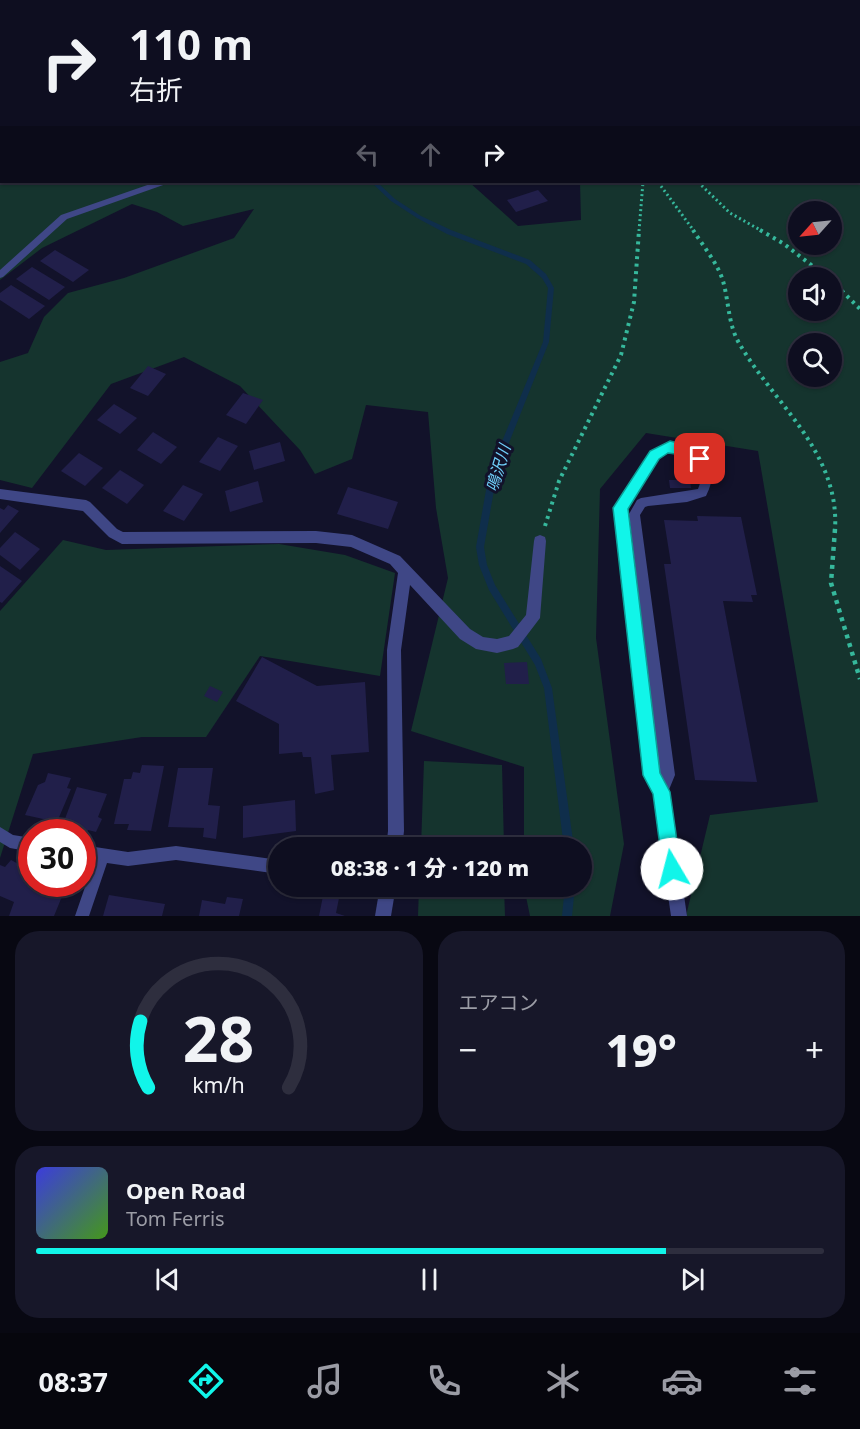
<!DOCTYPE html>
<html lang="ja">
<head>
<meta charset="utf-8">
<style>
  :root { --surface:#0e0e20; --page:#171729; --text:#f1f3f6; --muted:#9b9ca5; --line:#2e2e3e; --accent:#11f5e9 }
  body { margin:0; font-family:"Noto Sans","Noto Sans JP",sans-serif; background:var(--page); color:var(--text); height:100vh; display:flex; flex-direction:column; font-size:22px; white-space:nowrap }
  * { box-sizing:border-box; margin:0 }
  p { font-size:20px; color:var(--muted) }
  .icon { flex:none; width:33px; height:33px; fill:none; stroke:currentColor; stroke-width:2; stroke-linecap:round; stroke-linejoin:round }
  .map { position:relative; height:916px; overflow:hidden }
  .drawer { display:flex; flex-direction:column; gap:15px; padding:15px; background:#080812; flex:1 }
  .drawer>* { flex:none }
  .guide { position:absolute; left:0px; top:0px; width:861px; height:183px; box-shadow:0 2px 4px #0004,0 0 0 2px var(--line); background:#0e0e20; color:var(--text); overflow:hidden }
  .needle { width:39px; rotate:243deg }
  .buttons { position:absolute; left:788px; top:201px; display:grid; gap:12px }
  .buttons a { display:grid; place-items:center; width:54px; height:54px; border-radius:50%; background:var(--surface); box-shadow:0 2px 4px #0004,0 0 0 2px var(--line); font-size:30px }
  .speed { position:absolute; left:18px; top:819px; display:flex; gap:12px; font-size:30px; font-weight:700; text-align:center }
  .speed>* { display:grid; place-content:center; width:78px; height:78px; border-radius:50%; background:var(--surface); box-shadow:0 2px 4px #0004,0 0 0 2px var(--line); line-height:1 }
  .speed .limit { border:9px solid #d22; background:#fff; color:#111 }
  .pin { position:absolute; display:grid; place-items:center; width:51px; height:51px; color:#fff; margin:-26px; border-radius:12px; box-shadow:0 3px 9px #0006 }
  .me { position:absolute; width:66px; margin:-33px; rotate:352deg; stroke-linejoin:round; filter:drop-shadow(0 0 4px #0008) }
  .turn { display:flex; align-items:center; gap:21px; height:126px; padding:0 30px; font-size:27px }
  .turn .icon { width:78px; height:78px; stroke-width:2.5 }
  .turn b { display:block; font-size:42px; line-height:51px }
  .lanes { display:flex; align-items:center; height:57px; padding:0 30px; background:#0003; justify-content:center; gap:30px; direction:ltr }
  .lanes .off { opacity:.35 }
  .big { font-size:45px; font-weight:800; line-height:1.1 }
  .drawer .widget { flex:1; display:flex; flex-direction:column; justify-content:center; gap:9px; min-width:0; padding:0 21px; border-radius:24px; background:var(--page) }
  .drawer .dial { align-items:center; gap:0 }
  .dial svg { height:156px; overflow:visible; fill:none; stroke:var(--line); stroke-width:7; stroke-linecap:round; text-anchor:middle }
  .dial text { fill:var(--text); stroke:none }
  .song { display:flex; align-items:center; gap:18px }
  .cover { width:72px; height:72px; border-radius:9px; background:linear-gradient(135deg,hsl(240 70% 55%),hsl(100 70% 35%)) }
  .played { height:6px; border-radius:3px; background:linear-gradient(90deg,var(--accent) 80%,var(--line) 80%) }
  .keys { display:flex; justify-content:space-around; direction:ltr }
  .heat { display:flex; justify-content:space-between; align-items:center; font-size:33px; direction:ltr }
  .drawer .tiles { flex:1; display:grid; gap:15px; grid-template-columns:1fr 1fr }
  .widget:last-child { grid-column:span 2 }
  .trip { position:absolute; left:268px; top:837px; width:324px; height:60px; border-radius:30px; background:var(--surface); box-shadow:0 2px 4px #0004,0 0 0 2px var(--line); font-weight:800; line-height:60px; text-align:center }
  .tabs { display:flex; height:96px; justify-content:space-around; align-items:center; background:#06060d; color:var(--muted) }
  .tabs .icon { width:42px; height:42px }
  .tabs .current { color:var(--accent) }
  .tabs b { font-size:27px; color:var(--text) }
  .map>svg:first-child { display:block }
</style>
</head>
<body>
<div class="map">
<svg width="860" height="916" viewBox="0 0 860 916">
  <rect width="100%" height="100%" fill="#12122a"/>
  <g fill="#15342e" fill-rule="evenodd">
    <path d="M182 0H459L458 2Z"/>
    <path d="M699 0H860V916H686L710 815 818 802 758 451 646 433 600 489 596 638 624 844 610 916H530L524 887 582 886V848L524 847V767L411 731 448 578 436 508 428 412 366 405 352 459 315 474 300 450 240 386 184 357 111 384 32 488 0 480V362L28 353 44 317 68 293 124 278 234 238 254 209 183 226 157 212 132 204 42 248 0 280V141L2 182H469L518 226 581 220 580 182H860V2L695 1ZM798 212H831V244H798ZM798 278H831V310H798ZM798 344H831V376H798Z"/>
    <path d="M63 540 106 550 279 544 345 555 395 573 380 676 260 656 206 737H142L33 754 0 858V611Z"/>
    <path d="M424 761 502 765 504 847H421Z"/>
    <path d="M419 887H504L505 916H418Z"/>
  </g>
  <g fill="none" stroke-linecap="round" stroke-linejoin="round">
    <g fill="#0f2e4b" fill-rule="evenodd">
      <path d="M353 0H357V2H352Z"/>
      <path d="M371 182H377L395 199 421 216 451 230 530 260 546 274 554 288 549 342 497 473 484 547 487 565 495 585 541 659 552 688 574 848H564L544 688 535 665 489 590 479 565 476 547 489 473 543 342 548 288 542 278 526 264 447 234 417 218 391 201Z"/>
      <path d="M565 886H575L572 916H562Z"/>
    </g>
  </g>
  <g fill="#211f4a">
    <path d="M538 190 548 201 516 212 507 200Z"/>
    <path d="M55 250 89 270 73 282 40 261Z"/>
    <path d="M32 267 65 287 49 300 16 279Z"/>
    <path d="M11 285 45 306 29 319 0 300V293Z"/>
    <path d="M148 366 166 374 148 396 130 388Z"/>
    <path d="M243 393 263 400 246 424 226 415Z"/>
    <path d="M114 404 137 418 120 434 97 420Z"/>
    <path d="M153 432 177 447 161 464 137 450Z"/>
    <path d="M218 437 238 446 220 471 199 462Z"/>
    <path d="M280 442 285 461 254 470 249 451Z"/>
    <path d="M79 453 103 468 85 486 61 471Z"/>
    <path d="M120 470 144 485 127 504 102 488Z"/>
    <path d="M669 480H690L691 488H670Z"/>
    <path d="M258 481 263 502 230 512 225 491Z"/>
    <path d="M183 485 203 494 184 521 163 511Z"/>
    <path d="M348 487 398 502 388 529 337 514Z"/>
    <path d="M8 505 19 511 0 533V508L4 510Z"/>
    <path d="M697 516 741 517 757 595H751L753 602 723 601 757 782 695 780 664 564H671L664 520 698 521Z"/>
    <path d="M15 532 40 549 20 570 0 555V548Z"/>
    <path d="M0 566 22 581 2 603 0 602Z"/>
    <path d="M262 657 317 686 365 682 369 752 331 755 334 790 315 794 311 757H303L302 752 279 754V724L236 701Z"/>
    <path d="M527 662 529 684H506L504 663Z"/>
    <path d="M210 686 223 692 217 702 204 696Z"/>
    <path d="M142 765 164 766 151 831 127 830 129 824H114L124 779H131L133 772 140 773Z"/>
    <path d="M178 768H213L208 805 220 806 216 839 203 837 204 828 168 827Z"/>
    <path d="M48 773 71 778 67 788 71 789 57 822 25 815 38 785 45 782Z"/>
    <path d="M77 787 107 794 98 817 102 819 96 832 88 830 83 843 82 832H60Z"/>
    <path d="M295 800 296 831 243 838V806Z"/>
    <path d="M11 860 24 867 20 875 32 877 34 886 63 894 54 916H9L14 902 0 896V865L5 867Z"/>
    <path d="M325 886 341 888 336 913 345 916H319Z"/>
    <path d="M109 895 165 904 162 916H103Z"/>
    <path d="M227 897 243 899 239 916H199L202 900 225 904Z"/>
  </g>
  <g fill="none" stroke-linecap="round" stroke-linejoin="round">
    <g stroke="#36b89c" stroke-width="3" stroke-dasharray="2 3" stroke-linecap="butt">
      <path d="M721 2 725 0"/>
      <path d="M773 2 778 0"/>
      <path d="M658 182 694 231"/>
      <path d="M698 182 730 213 762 231"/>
      <path d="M639 231 643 182"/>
    </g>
    <g stroke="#36b89c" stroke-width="4" stroke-dasharray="3 4.5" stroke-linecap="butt">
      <path d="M693 230C703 246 718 264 723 281 729 302 728 324 739 343 774 404 840 452 835 530"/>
      <path d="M760 230 784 244 828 278"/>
      <path d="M831 280 860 309"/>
      <path d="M545 526 559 481 621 355 634 302 639 230"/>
    </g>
    <path stroke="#36b89c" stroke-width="4.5" stroke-dasharray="4 5" stroke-linecap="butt" d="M835 529 831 583 860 679"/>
    <g fill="#3f4786" fill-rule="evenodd">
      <rect x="185" y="0" width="6" height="2"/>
      <rect x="0" y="95" width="2" height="5"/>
      <rect x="0" y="122" width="2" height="6"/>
      <path d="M156 182H167L166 184 67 219 3 277 0 278V270L61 215Z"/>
      <path d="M670 443C702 449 723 462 706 496L687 502 648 506 645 507 640 515 675 775 666 797 661 799 656 797 645 775 615 508 650 452ZM671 452C685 454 699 460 703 475L698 489 641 498 637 500 629 514 660 777 658 774 626 509 658 458Z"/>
      <path d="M0 827 13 835 32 838V852L10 848 0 842Z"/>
      <path d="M82 845 128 852 176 846 279 860V874L176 860 128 866 107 863 89 916H75L94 861 82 859Z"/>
    </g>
    <g fill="#3f4786" fill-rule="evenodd">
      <path d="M523 0H531L522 2Z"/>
      <path d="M624 0H632L623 2Z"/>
      <path d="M0 489 86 500 90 502 117 529 123 532 316 531 352 535 400 556 470 629 483 637 497 639 509 636 526 615 534 541 535 537 540 535 545 537 546 541 540 618 518 647 513 649 497 653 476 649 460 639 410 585 401 650 404 831 402 848H386L388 831 387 650 398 573 390 564 351 547 316 543 122 544 109 537 83 511 0 499Z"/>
      <path d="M661 784 666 787 669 792 687 916H671L653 792 656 787Z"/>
      <path d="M380 886H396L391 916H375Z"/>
    </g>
  </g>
  <path fill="#11f5e9" stroke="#0b9f97" stroke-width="1.5" d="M670 441 691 446 704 455V463L700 465 683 455 668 453 659 459 628 509 660 773 670 792 681 869 679 876 672 878 666 876 663 869 653 794 643 775 613 508 650 451Z"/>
  <g text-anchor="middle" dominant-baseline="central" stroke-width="6" stroke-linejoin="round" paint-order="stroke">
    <g font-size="16" font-style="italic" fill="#6fcef9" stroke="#12122a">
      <text transform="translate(498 468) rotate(-73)">鳴沢川</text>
    </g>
  </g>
</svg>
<div class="buttons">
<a><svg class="needle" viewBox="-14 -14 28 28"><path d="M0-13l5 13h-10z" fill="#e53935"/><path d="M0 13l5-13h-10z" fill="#9b9ca5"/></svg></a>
<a><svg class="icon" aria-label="sound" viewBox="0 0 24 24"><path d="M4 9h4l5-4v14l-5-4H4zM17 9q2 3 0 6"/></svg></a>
<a><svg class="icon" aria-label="search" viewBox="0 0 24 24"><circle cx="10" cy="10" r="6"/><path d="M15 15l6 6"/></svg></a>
</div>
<div class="speed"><div class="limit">30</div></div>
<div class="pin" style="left:700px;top:459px;background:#d93025"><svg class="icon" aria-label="arrive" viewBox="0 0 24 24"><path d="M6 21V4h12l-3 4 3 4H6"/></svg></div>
<svg class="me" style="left:672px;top:869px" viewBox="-20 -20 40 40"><circle r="19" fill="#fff"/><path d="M0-13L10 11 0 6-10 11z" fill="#11f5e9"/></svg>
<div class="trip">08:38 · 1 分 · 120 m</div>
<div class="guide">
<div class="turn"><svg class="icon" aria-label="right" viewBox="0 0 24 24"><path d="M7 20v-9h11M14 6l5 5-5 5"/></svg><div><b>110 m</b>右折</div></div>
<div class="lanes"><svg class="icon off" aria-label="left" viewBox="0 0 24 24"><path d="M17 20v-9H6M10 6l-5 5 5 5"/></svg><svg class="icon off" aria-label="ahead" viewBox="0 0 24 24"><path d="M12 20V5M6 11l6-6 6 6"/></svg><svg class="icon" aria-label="right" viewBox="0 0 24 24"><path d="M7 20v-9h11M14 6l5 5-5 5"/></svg></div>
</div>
</div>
<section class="drawer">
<div class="tiles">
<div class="widget dial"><svg viewBox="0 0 100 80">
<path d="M14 69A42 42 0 1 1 86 69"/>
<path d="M14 69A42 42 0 0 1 10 35" stroke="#11f5e9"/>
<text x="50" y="56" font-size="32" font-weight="700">28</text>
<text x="50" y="72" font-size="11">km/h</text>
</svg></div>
<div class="widget"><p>エアコン</p>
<div class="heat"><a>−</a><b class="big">19°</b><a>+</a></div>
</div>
<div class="widget">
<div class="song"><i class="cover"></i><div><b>Open Road</b><p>Tom Ferris</p></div></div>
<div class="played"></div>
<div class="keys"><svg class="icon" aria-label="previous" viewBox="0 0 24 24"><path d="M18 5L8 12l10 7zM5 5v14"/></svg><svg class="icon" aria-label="pause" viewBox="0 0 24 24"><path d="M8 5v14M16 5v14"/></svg><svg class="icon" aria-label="next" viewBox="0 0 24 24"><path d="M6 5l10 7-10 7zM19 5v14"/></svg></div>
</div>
</div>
</section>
<nav class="tabs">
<b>08:37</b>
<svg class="icon current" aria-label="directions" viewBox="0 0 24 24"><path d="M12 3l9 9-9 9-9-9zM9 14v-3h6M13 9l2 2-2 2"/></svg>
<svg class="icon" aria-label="music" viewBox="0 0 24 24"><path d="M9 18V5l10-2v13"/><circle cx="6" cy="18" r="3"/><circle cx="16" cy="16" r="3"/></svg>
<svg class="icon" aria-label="phone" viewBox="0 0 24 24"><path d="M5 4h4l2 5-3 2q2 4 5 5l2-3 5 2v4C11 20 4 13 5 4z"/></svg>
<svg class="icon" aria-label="climate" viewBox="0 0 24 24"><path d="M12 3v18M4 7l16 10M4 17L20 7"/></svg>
<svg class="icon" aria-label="car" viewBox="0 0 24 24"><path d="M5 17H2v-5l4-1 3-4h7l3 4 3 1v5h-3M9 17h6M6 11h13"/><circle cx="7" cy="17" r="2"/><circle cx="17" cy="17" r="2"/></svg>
<svg class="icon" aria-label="filters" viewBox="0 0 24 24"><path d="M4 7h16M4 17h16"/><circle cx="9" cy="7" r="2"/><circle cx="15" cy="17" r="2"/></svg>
</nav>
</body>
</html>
